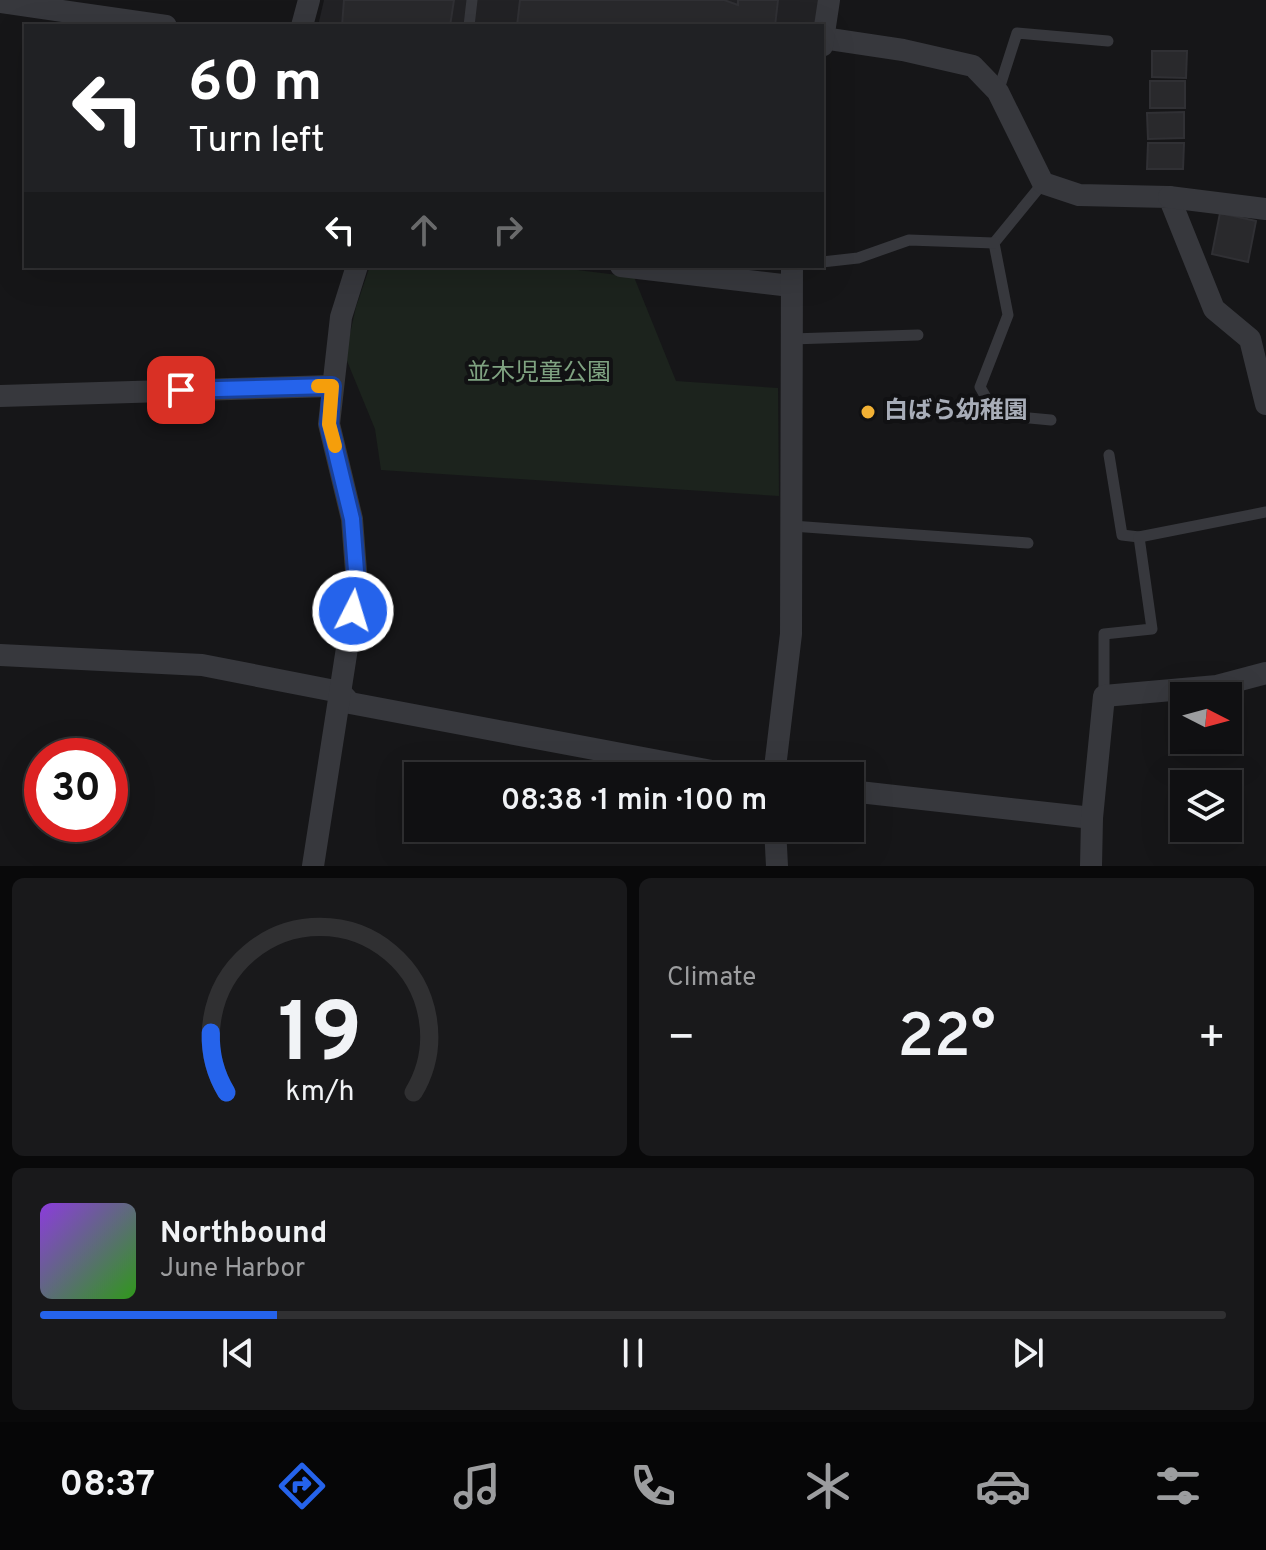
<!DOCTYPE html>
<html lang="en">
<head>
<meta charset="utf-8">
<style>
  :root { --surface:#101012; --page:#19191b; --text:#f1f3f6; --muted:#9c9d9f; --line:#303032; --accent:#2563eb }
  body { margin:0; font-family:Overpass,"Noto Sans JP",sans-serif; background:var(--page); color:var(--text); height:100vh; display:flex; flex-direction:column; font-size:30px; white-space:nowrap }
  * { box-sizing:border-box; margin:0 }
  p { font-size:26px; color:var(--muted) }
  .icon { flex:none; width:44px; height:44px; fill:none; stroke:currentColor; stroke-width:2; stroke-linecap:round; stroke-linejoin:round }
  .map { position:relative; height:866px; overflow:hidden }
  .drawer { display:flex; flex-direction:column; gap:12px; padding:12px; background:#09090a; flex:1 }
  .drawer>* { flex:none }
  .hud { position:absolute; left:24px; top:24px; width:800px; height:244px; border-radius:0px; box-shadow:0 8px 32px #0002,0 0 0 2px var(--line); background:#202124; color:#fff; overflow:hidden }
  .needle { width:52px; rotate:96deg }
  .buttons { position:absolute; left:1170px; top:682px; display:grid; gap:16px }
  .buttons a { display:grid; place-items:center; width:72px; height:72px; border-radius:0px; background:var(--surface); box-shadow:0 8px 32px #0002,0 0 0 2px var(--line); font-size:40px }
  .speed { position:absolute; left:24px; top:738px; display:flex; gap:16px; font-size:40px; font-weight:700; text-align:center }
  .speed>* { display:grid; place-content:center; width:104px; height:104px; border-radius:50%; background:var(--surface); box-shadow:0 8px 32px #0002,0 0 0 2px var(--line); line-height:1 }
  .speed .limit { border:12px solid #d22; background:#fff; color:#111 }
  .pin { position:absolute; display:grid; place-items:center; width:68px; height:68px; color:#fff; margin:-34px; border-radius:16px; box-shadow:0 4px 12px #0006 }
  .me { position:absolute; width:88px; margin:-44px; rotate:5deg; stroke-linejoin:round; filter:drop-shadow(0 0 6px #0008) }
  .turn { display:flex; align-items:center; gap:28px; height:168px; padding:0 32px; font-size:36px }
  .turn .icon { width:104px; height:104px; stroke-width:2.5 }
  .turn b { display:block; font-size:56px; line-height:68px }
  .lanes { display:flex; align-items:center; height:76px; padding:0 32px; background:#0003; justify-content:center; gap:40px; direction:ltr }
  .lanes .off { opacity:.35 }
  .big { font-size:60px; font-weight:600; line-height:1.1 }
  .drawer .tile { flex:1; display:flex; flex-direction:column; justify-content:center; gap:12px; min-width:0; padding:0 28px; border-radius:12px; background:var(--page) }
  .drawer .dial { align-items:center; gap:0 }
  .dial svg { height:208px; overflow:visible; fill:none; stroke:var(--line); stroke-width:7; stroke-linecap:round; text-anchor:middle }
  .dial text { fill:var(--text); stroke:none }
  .song { display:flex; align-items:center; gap:24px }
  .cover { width:96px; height:96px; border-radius:12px; background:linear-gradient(135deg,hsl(270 70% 55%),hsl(110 70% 35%)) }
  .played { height:8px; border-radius:4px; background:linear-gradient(90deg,var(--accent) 20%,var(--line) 20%) }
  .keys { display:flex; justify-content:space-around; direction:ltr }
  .heat { display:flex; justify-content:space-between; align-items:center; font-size:44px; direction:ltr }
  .drawer .tiles { flex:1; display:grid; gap:12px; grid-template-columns:1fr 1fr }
  .tile:last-child { grid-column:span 2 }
  .trip { position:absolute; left:404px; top:762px; width:460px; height:80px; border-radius:0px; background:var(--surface); box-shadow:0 8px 32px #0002,0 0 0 2px var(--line); font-weight:600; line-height:80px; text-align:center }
  .dock { display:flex; height:128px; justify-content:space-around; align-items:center; background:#060607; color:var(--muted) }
  .dock .icon { width:56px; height:56px }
  .dock .active { color:var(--accent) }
  .dock b { font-size:36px; color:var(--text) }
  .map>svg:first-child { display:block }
</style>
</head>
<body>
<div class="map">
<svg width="1266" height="866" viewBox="0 0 1266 866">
  <rect width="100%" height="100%" fill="#161618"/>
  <path fill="#222225" d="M324 0H821L817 26H318Z"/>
  <path fill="#1c231d" d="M370 266H545L634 277 676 381 778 388 779 496 381 470 375 429 345 356 356 307Z"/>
  <g fill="#29292c" stroke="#303034" stroke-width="2">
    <path d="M344 0H454L450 26H342Z"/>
    <path d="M520 0H724L738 5V0H778L775 26H517Z"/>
    <path d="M1152 51H1187L1186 78 1152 77Z"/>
    <rect x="1150" y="81" width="35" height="27"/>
    <path d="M1184 112V138L1148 139 1147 113Z"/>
    <path d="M1148 143H1184L1183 169H1147Z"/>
    <path d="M1220 213 1256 221 1248 262 1212 254Z"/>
  </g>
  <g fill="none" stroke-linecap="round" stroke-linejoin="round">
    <g stroke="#37383d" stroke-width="11">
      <path d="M469 26 472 0"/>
      <path d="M998 92 1017 33 1108 41"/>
      <path d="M1043 183 994 243 1008 315 980 387 996 415 1051 420"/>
      <path d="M822 262 858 258 909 240 994 243"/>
      <path d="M791 339 918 335"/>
      <path d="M1109 455 1122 535 1139 537"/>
      <path d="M792 526 1028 543"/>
      <path d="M1104 696V634L1152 629 1139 537 1266 512"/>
    </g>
    <g stroke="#37383d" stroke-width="22">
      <path d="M0 2 166 26"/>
      <path d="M302 26 309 0"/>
      <path d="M823 38 903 50 973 66 998 92 1043 183 1079 195 1169 197 1214 309 1250 339 1266 404"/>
      <path d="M822 46 829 0"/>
      <path d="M1169 197 1266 209"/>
      <path d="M621 266 791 286"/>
      <path d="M0 396 332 386"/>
      <path d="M0 655 202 665 340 692 350 703 738 776"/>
      <path d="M774 776 791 634 792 266"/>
      <path d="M850 791 1092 818"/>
      <path d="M775 828 777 866"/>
      <path d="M313 866 357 584 352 519 329 424 341 317 357 266"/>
      <path d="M1091 866 1092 818 1104 696 1217 686 1266 673"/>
    </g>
  </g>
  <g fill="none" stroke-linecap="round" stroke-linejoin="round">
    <g stroke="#184099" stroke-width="20">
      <path id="route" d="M181 390 332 386 329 424 352 519 357 584 353 611"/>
    </g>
    <use href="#route" stroke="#2563eb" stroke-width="14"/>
    <path stroke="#f59e0b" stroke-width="14" d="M318 386H332L329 424 335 446"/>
  </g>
  <circle fill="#f2b134" stroke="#111113" stroke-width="3" cx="868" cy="412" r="8"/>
  <g text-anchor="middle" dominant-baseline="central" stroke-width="8" stroke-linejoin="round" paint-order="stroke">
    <g font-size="24" fill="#7fa381" stroke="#111113">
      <text x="539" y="374">並木児童公園</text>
    </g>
    <g font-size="24" font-weight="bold" fill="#a8adb8" stroke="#111113" text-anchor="start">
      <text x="884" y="412">白ばら幼稚園</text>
    </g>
  </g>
</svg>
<div class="buttons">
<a><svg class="needle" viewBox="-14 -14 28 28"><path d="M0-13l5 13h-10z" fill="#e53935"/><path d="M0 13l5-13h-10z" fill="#9c9d9f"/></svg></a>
<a><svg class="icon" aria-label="layers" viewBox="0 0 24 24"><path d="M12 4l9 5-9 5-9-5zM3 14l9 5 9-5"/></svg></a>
</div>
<div class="speed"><div class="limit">30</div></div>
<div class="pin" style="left:181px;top:390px;background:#d93025"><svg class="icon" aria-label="arrive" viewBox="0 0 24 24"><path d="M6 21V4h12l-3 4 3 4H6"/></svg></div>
<svg class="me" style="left:353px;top:611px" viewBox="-20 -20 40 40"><circle r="17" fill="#2563eb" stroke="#fff" stroke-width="3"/><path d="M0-11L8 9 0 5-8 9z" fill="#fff"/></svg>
<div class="trip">08:38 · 1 min · 100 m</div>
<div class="hud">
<div class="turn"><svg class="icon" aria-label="left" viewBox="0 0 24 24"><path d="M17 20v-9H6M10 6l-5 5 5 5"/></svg><div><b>60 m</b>Turn left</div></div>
<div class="lanes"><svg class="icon" aria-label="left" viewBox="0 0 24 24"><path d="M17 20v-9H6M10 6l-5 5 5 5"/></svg><svg class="icon off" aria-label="ahead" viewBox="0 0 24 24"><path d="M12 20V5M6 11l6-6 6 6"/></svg><svg class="icon off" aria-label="right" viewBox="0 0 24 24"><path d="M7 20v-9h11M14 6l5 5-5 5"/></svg></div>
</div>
</div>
<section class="drawer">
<div class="tiles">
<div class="tile dial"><svg viewBox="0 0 100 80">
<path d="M14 69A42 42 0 1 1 86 69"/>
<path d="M14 69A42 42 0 0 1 8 46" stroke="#2563eb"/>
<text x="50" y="56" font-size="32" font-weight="700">19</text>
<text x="50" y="72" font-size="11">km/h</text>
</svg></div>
<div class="tile"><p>Climate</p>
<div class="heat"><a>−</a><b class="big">22°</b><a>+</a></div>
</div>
<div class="tile">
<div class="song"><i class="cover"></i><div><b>Northbound</b><p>June Harbor</p></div></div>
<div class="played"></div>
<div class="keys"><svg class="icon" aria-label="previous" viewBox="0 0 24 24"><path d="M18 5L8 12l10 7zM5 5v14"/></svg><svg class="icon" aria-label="pause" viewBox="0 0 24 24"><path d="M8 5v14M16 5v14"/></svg><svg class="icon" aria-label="next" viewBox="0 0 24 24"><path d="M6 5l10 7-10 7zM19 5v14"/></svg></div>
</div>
</div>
</section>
<nav class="dock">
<b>08:37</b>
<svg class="icon active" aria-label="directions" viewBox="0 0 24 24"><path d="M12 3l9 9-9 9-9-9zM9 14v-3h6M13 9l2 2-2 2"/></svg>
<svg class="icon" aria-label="music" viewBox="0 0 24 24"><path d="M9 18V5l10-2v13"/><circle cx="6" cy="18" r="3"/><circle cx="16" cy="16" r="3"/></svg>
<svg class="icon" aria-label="phone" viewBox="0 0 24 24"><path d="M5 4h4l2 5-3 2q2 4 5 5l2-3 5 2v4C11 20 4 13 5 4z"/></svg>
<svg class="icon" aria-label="climate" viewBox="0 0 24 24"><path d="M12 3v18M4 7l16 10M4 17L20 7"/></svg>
<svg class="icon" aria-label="car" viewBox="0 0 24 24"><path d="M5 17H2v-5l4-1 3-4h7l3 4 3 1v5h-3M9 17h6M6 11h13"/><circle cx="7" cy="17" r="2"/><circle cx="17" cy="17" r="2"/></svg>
<svg class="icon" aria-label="filters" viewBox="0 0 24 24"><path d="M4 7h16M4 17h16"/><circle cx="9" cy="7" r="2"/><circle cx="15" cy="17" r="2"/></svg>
</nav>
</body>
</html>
